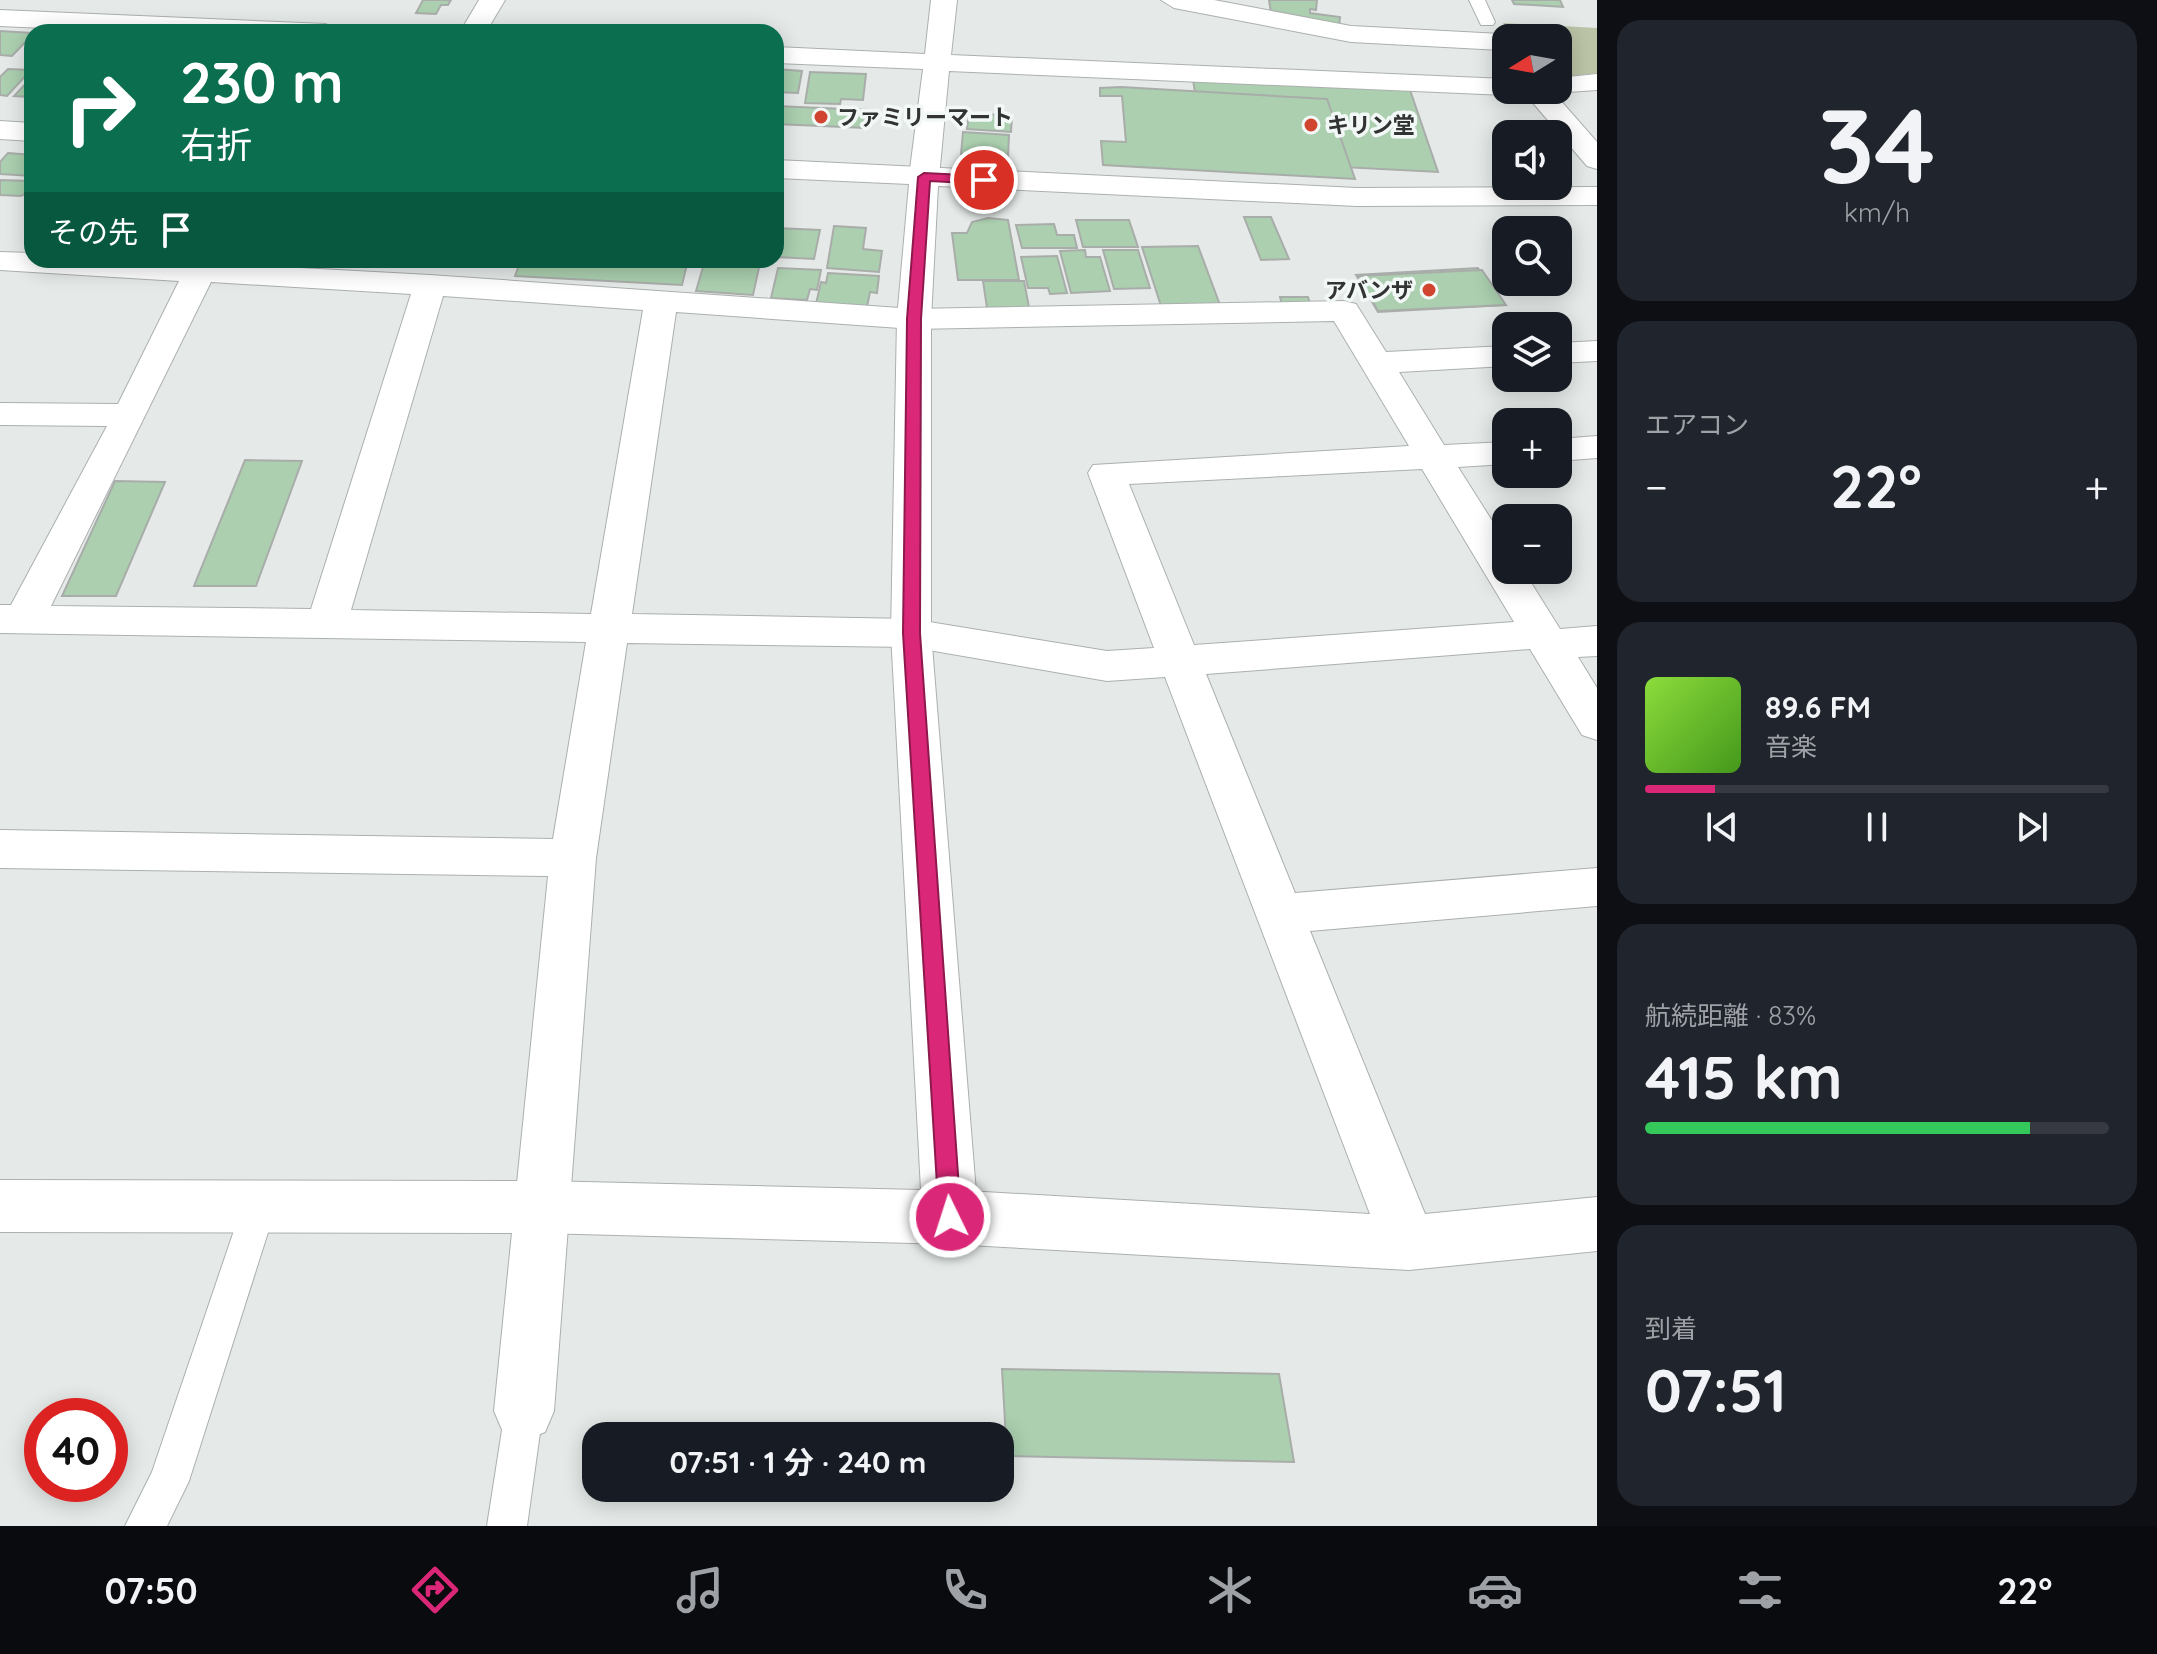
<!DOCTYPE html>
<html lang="ja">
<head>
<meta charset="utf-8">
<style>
  :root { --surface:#171b24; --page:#20242c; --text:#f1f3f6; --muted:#9ea1a6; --line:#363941; --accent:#db2777 }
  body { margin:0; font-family:Quicksand,"Noto Sans JP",sans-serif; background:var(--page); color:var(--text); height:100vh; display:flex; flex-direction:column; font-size:30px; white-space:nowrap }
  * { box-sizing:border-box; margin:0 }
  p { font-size:26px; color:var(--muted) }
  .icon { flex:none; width:44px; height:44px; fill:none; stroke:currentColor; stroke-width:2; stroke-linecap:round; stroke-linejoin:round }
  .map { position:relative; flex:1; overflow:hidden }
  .side { display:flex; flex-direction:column; gap:20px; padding:20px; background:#0d0f14; width:560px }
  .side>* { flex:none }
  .banner { position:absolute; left:24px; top:24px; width:760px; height:244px; border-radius:24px; box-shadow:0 4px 20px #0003; background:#0b6e4f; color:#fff; overflow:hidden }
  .needle { width:52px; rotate:259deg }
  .fabs { position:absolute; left:1492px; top:24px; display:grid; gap:16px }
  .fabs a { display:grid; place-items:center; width:80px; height:80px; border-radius:16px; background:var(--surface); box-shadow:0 4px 20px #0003; font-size:40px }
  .speed { position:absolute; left:24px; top:1398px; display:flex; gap:16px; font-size:40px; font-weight:700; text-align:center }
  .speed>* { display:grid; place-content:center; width:104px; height:104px; border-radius:50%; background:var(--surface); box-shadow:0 4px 20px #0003; line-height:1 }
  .speed .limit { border:12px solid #d22; background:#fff; color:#111 }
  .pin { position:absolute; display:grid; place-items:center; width:68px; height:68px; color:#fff; margin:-34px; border:4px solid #fff; border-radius:50%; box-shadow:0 2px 8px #0007 }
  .me { position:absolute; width:88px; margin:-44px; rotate:356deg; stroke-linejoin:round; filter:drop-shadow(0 0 6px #0008) }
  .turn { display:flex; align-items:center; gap:28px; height:168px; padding:0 24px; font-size:36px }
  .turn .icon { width:104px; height:104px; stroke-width:2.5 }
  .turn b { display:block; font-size:56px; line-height:68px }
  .then { display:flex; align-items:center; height:76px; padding:0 24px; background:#0003; gap:16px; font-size:30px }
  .big { font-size:60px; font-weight:700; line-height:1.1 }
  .side .card { flex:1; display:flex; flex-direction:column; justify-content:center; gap:12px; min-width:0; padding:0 28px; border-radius:24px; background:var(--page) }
  .side .dial { align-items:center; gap:0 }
  .dial b { font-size:104px; line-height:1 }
  .song { display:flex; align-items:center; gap:24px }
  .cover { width:96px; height:96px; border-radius:12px; background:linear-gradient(135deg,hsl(90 70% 55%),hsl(100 70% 35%)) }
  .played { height:8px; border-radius:4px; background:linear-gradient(90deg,var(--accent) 15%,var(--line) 15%) }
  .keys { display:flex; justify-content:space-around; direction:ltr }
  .heat { display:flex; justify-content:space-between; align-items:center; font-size:44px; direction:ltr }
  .charge { height:12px; border-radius:6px; background:linear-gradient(90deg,#34c759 83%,var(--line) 0) }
  .trip { position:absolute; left:582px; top:1422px; width:432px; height:80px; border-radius:24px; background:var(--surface); box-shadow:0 4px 20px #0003; font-weight:700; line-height:80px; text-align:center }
  .menu { display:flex; height:128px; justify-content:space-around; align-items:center; background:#090b0e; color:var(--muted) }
  .menu .icon { width:56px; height:56px }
  .menu .selected { color:var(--accent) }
  .menu b { font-size:36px; color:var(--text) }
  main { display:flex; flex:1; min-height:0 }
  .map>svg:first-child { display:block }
</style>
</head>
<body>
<main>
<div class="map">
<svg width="1597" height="1526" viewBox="0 0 1597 1526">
  <rect width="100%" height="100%" fill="#e5eae9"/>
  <path fill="#bcc4a7" d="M1503 23 1597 28V73L1558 78V38H1514Z"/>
  <g fill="#abcfaf" stroke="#a9adaa" stroke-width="2">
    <path d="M423 0H451L448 5H441L436 14 416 13Z"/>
    <path d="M1269 0H1317L1316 10 1310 9V13L1340 17 1339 26 1271 13Z"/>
    <path d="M1512 0H1560L1563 7 1514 4Z"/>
    <path d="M0 31 32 33V35L12 56 0 55Z"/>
    <path d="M8 69 31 70 7 96 0 95V77Z"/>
    <path d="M776 69 802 71 798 93 776 92Z"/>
    <path d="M810 72 866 74 863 100 841 99 840 104 805 103Z"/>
    <path d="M32 77V97L14 96Z"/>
    <path d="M1193 80 1410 90 1438 172 1206 160Z"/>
    <path d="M1121 87 1327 99 1355 179 1103 165 1101 141 1126 142 1122 96H1100V88Z"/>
    <path d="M776 106 867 110 865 128 776 124Z"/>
    <path d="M969 113 1012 116 1011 132 967 129Z"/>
    <path d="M963 132 1009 135 1008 157 961 154Z"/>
    <path d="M8 153 32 155V176L0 174V162Z"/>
    <path d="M0 180 32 181V190L21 196 0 195Z"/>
    <path d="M1244 217H1271L1289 259 1261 260Z"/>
    <path d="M988 218 1008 220 1019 280H958L952 233H967L972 222Z"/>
    <path d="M1076 220H1129L1138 247H1083Z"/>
    <path d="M1054 224 1057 235H1074L1077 248H1022L1016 225Z"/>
    <path d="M834 226 866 228 863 249 882 251 879 272 827 268Z"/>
    <path d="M776 228 820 230 814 259 776 257Z"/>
    <path d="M1198 246 1220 305 1161 306 1142 247Z"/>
    <path d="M1085 250 1086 257H1100L1110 291 1071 293 1060 251Z"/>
    <path d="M1103 250H1138L1150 288 1114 289Z"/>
    <path d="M1057 256 1067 293 1050 294 1048 288H1028L1021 257Z"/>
    <path d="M516 260H688L682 285 515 276 519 265H514Z"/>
    <path d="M705 260 760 263 753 295 696 291Z"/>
    <path d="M778 268 821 270 817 290 810 289 807 300 771 298Z"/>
    <path d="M1478 268 1503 305 1378 312 1356 275Z"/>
    <path d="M1482 270 1506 305 1378 311 1358 276Z"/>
    <path d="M828 273 879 276 877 293 870 292 867 307 816 304 821 282 826 283Z"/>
    <path d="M983 281H1024L1029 307 987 308Z"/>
    <path d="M1280 297H1308L1310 303 1282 304Z"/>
    <path d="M245 460 302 461 256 586H194Z"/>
    <path d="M115 481 165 482 116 596H62Z"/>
    <path d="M1002 1369 1279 1374 1294 1462 1007 1456Z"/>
  </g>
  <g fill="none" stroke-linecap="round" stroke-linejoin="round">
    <g stroke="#abb0af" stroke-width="2">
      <g id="lane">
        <path d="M1469 0H1485L1495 22 1493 25H1481Z"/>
        <path d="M260 1187 272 1192 277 1204 189 1481 167 1526H125L152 1472 243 1204 248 1192Z"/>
        <path d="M524 1392 538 1397 543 1411 527 1526H487L505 1411 510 1397Z"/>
      </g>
    </g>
    <g stroke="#abb0af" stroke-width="2">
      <g id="street">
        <path d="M479 0H505L486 32H460Z"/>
        <path d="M931 0H957L951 55 1506 79V90H1518L1506 95 949 71 939 177 934 183H914L909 177 923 69 776 63V47L925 54Z"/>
        <path d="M1161 0H1214L1351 26 1501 34 1511 38H1506V49L1501 50 1351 42 1174 8Z"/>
        <path d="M0 10 326 24 339 32H134L0 26Z"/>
        <path d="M1597 74V90L1554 93 1597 142V169L1587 166 1522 90H1558V78Z"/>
        <path d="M0 252 32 253V260H153L430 275 914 309 1344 301 1356 304 1386 352 1506 346V366L1399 372 1444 445 1506 442V464L1458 467 1506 543V570H1523L1560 629 1597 626V656L1578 657 1597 688V740L1582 735 1530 649 1206 674 1295 893 1597 868V906L1310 931 1425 1214 1597 1197V1251L1409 1270 950 1244 930 1236 922 1217 930 1198 950 1190 1370 1214 1165 677 1107 681 911 647 627 643 596 858 554 1411 545 1432 524 1441 503 1432 494 1411 548 876 0 868V830L553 839 586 642 0 633V605H11L107 426 0 425V403L118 404 179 281 0 270ZM211 282 411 294 311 609 51 606ZM443 296 643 310 591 614 351 610ZM676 312 914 329 1334 321 1409 446 1093 465 1088 473 1154 648 1107 651 911 619 632 614ZM1422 469 1514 622 1194 645 1129 484Z"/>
        <path d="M1597 341V361L1558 363V343Z"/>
        <path d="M1597 436V458L1558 461V439Z"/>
      </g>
    </g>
    <g stroke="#abb0af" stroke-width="2">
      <g id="secondary">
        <path d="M0 121 32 123V141L0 139Z"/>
        <path d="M776 160 1357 188 1597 187V205L1357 206 938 186 931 319V633L978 1217 970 1236 950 1244 542 1233 0 1232V1180L542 1181 921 1190 891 633 897 319 909 184 776 178Z"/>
      </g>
    </g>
    <use href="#lane" fill="#fff" fill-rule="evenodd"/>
    <use href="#street" fill="#fff" fill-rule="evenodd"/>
    <use href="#secondary" fill="#fff" fill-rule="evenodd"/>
  </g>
  <path fill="#db2777" stroke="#8e194d" stroke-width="2" d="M924 173 984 176 990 180 984 184 930 181 921 319 920 633 961 1217 958 1225 950 1228 942 1225 939 1217 903 633 907 319 918 177Z"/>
  <g fill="#d14530" stroke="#f2f8f6" stroke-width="3">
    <circle cx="821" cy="117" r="8"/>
    <circle cx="1311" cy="125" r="8"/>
    <circle cx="1429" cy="290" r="8"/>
  </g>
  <g text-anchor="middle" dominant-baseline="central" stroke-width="7" stroke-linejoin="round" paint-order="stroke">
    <g font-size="22" font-weight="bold" fill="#323434" stroke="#f2f8f6" text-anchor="start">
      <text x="837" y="117">ファミリーマート</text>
      <text x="1327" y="125">キリン堂</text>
      <text x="1413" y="290" text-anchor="end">アバンザ</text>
    </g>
  </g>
</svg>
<div class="fabs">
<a><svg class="needle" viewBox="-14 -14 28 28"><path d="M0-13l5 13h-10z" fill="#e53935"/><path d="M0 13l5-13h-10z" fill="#9ea1a6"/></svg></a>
<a><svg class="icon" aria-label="sound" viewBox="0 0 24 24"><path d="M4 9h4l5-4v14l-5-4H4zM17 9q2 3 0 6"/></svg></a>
<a><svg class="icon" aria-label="search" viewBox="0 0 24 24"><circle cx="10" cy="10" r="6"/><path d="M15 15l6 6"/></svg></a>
<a><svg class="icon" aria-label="layers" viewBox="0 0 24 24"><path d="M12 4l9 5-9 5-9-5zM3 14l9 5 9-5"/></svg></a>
<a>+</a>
<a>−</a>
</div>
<div class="speed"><div class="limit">40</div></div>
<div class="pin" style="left:984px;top:180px;background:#d93025"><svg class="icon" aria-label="arrive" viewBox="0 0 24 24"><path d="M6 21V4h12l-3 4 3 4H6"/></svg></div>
<svg class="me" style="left:950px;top:1217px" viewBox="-20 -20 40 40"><circle r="17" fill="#db2777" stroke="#fff" stroke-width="3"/><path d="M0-11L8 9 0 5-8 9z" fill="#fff"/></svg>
<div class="trip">07:51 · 1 分 · 240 m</div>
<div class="banner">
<div class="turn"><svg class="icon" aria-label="right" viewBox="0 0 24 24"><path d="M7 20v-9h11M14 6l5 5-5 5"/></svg><div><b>230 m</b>右折</div></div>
<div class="then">その先<svg class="icon" aria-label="arrive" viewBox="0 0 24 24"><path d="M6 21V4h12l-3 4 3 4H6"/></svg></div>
</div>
</div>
<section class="side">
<div class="card dial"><b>34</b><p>km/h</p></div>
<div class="card"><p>エアコン</p>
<div class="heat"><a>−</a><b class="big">22°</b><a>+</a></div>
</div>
<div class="card">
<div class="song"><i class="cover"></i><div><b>89.6 FM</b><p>音楽</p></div></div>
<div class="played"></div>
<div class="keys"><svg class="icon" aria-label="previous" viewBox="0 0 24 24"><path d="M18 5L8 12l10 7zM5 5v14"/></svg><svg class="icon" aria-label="pause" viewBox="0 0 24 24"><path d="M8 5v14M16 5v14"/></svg><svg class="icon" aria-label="next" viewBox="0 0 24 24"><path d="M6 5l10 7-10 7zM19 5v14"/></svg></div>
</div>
<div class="card"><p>航続距離 · 83%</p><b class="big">415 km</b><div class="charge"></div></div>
<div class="card"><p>到着</p><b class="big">07:51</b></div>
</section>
</main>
<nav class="menu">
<b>07:50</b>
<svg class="icon selected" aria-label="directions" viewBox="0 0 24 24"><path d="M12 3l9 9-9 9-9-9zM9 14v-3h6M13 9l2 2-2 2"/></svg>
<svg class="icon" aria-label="music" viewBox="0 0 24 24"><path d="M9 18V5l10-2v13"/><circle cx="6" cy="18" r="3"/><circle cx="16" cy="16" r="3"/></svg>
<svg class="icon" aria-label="phone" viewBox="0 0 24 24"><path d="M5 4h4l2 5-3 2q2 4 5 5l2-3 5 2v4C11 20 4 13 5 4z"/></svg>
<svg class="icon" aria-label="climate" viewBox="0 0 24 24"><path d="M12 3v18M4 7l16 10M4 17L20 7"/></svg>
<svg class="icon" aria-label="car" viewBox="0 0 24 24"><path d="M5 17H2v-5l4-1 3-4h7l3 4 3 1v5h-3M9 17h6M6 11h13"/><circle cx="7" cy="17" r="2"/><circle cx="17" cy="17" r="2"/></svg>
<svg class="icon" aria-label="filters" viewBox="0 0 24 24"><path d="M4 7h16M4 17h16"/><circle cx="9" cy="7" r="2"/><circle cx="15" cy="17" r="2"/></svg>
<b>22°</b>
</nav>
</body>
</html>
